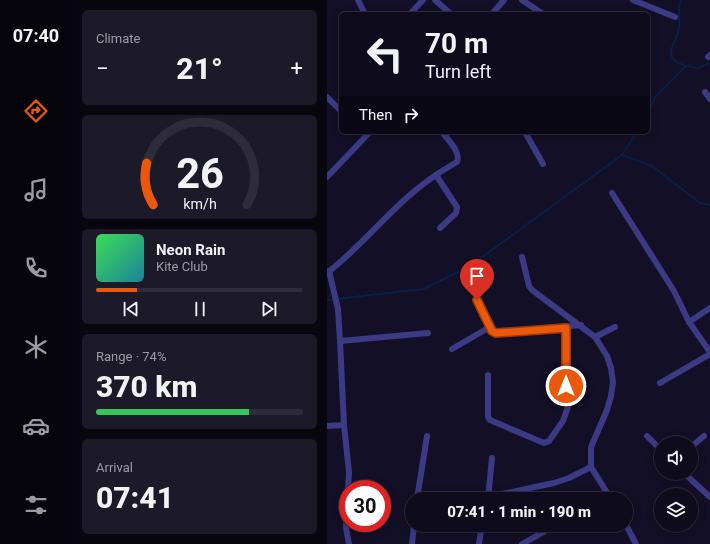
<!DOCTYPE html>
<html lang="en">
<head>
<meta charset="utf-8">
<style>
  :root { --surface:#0e0b1c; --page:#1c1929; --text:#f1f3f6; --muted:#9b9ba3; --line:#2e2b3b; --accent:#ea580c }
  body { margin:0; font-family:Roboto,sans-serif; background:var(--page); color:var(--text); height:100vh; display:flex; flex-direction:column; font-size:15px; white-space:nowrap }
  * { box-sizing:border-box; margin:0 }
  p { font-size:13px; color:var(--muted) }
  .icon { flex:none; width:22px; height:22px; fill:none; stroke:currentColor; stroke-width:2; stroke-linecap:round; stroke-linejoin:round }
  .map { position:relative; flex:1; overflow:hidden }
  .panel { display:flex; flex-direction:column; gap:10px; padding:10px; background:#08060f; width:255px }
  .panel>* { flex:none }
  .banner { position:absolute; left:12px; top:12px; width:311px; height:122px; border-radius:6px; box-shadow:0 2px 10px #0003,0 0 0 1px var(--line); background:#0e0b1c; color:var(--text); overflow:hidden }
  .tools { position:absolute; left:327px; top:436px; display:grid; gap:8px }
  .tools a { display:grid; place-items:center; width:44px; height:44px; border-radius:50%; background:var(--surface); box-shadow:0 2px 10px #0003,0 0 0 1px var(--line); font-size:20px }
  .speed { position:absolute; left:12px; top:480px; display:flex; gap:8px; font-size:20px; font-weight:700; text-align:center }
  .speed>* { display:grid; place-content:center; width:52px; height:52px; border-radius:50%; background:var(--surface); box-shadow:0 2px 10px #0003,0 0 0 1px var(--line); line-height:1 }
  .speed .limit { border:6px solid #d22; background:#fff; color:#111 }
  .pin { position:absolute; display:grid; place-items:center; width:34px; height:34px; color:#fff; margin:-41px -17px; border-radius:50% 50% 50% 0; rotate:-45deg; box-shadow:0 0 4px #0007 }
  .pin .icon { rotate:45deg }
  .me { position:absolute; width:44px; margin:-22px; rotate:0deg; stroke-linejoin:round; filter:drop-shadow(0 0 3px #0008) }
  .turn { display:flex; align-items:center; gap:14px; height:84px; padding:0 20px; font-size:18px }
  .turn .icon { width:52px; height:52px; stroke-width:2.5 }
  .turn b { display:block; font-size:28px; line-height:34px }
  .then { display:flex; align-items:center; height:38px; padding:0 20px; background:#0003; gap:8px; font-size:15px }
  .big { font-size:30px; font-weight:800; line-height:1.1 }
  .panel .card { flex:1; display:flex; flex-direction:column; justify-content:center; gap:6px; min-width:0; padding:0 14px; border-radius:6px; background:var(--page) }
  .panel .dial { align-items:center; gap:0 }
  .dial svg { height:104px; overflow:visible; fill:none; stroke:var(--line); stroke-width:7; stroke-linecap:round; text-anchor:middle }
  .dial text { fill:var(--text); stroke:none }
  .song { display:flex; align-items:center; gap:12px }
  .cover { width:48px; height:48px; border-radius:6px; background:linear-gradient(135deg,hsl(130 70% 55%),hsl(190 70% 35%)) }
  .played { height:4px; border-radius:2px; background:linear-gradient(90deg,var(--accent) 20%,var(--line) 20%) }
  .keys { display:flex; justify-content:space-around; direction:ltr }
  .heat { display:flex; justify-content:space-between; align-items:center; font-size:22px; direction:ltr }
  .charge { height:6px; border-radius:3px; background:linear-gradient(90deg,#34c759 74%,var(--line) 0) }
  .trip { position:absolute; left:78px; top:492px; width:228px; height:40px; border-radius:20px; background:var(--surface); box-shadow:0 2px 10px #0003,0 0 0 1px var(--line); font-weight:800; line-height:40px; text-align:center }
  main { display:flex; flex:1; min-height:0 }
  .tab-bar { display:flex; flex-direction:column; width:72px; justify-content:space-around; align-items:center; background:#06040b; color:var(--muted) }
  .tab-bar .icon { width:28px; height:28px }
  .tab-bar .selected { color:var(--accent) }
  .tab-bar b { font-size:18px; color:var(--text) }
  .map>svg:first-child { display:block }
</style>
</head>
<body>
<main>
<nav class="tab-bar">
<b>07:40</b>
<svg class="icon selected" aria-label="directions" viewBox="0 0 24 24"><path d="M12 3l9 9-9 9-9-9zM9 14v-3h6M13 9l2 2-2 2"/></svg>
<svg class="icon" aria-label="music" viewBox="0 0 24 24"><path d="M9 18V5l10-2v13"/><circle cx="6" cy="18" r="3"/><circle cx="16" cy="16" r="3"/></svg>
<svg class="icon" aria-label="phone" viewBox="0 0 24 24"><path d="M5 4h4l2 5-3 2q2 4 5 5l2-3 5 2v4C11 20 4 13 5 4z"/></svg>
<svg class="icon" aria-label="climate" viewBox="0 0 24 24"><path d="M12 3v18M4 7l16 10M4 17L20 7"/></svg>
<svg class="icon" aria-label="car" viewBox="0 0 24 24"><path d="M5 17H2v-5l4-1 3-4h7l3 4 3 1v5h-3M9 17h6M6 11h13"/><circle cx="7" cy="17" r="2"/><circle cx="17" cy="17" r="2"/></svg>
<svg class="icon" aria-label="filters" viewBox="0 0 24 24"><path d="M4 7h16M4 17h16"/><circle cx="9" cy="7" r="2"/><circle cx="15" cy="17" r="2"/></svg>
</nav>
<section class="panel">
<div class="card"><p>Climate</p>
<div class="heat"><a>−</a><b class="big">21°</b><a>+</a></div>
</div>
<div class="card dial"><svg viewBox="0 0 100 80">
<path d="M14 69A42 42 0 1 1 86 69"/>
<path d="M14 69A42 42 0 0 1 9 37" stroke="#ea580c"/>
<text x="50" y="56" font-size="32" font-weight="700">26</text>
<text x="50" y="72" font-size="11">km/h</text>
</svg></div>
<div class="card">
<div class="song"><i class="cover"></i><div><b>Neon Rain</b><p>Kite Club</p></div></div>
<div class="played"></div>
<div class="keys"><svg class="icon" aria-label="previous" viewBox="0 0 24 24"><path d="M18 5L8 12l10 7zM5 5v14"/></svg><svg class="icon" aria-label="pause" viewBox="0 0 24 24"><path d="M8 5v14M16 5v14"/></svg><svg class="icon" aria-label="next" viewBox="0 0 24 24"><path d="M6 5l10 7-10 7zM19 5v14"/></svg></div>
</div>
<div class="card"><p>Range · 74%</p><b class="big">370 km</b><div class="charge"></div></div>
<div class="card"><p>Arrival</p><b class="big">07:41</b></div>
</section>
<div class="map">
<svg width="383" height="544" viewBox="0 0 383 544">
  <rect width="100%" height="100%" fill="#130f26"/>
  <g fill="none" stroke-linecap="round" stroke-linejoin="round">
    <g stroke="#0a1f44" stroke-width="2">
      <path d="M354 0C350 9 353 19 352 28 348 46 333 58 359 66"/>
      <path d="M321 112 329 96 359 66 371 68 383 63"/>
      <path d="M295 155 325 166 373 203 383 205"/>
      <path d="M0 300 96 289 143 266 295 155 310 132"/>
    </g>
    <g stroke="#3d3a85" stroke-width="6">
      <path d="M31 0 38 14"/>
      <path d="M108 0 124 14"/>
      <path d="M195 0 216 14"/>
      <path d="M306 0 348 17"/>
      <path d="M83 14 96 0"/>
      <path d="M165 14 177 0"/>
      <path d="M381 57 383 55"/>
      <path d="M378 92 383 99"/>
      <path d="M0 97 14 111"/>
      <path d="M198 132 216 164"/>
      <path d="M109 175 130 207 129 213 113 228"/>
      <path d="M0 177 43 132"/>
      <path d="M285 193 347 291 362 322 383 352"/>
      <path d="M195 257 202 286 205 290 268 337 280 356 284 368 286 382 284 396 280 410 264 447V467L284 499"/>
      <path d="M2 271 11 309 13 341 17 425 22 472 19 528 22 544"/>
      <path d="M0 273C39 243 68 202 109 175 116 170 123 166 130 162 134 152 121 140 115 132"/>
      <path d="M150 300 165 331 169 333 254 325"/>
      <path d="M362 322 383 308"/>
      <path d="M268 337 288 327"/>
      <path d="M13 341 101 333"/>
      <path d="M125 349 163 327"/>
      <path d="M161 375V417L163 420 217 443 222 441 236 421 243 401 239 386V328"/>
      <path d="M333 383 383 354"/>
      <path d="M0 426 17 425"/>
      <path d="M320 436 334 450"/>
      <path d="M364 447 377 436"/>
      <path d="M357 473 383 497"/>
      <path d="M161 497 227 483 242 478 264 467"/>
      <path d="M90 499 100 436"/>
      <path d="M161 499 165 458"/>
      <path d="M275 499 282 495"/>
      <path d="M299 525 309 544"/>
      <path d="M85 544 87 525"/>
      <path d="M152 544 155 525"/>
      <path d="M195 544 229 525"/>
    </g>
  </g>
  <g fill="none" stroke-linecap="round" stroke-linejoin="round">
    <g stroke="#983908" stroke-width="10">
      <path id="route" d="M150 300 165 331 169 333 239 328V386"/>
    </g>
    <use href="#route" stroke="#ea580c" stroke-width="7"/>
  </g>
</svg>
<div class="tools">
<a><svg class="icon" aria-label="sound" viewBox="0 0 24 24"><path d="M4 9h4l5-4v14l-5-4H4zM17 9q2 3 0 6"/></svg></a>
<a><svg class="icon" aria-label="layers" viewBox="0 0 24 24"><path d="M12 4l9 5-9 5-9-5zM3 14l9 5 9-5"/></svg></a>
</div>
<div class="speed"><div class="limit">30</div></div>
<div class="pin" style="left:150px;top:300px;background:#d93025"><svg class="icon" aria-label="arrive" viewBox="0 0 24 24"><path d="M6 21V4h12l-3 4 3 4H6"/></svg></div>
<svg class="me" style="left:239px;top:386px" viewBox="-20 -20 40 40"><circle r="17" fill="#ea580c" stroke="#fff" stroke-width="3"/><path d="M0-11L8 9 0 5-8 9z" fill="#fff"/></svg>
<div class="trip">07:41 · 1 min · 190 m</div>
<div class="banner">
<div class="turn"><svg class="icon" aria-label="left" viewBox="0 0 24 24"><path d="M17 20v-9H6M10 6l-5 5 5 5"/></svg><div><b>70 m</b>Turn left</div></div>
<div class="then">Then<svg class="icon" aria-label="right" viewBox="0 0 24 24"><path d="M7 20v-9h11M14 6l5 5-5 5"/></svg></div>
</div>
</div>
</main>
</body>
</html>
